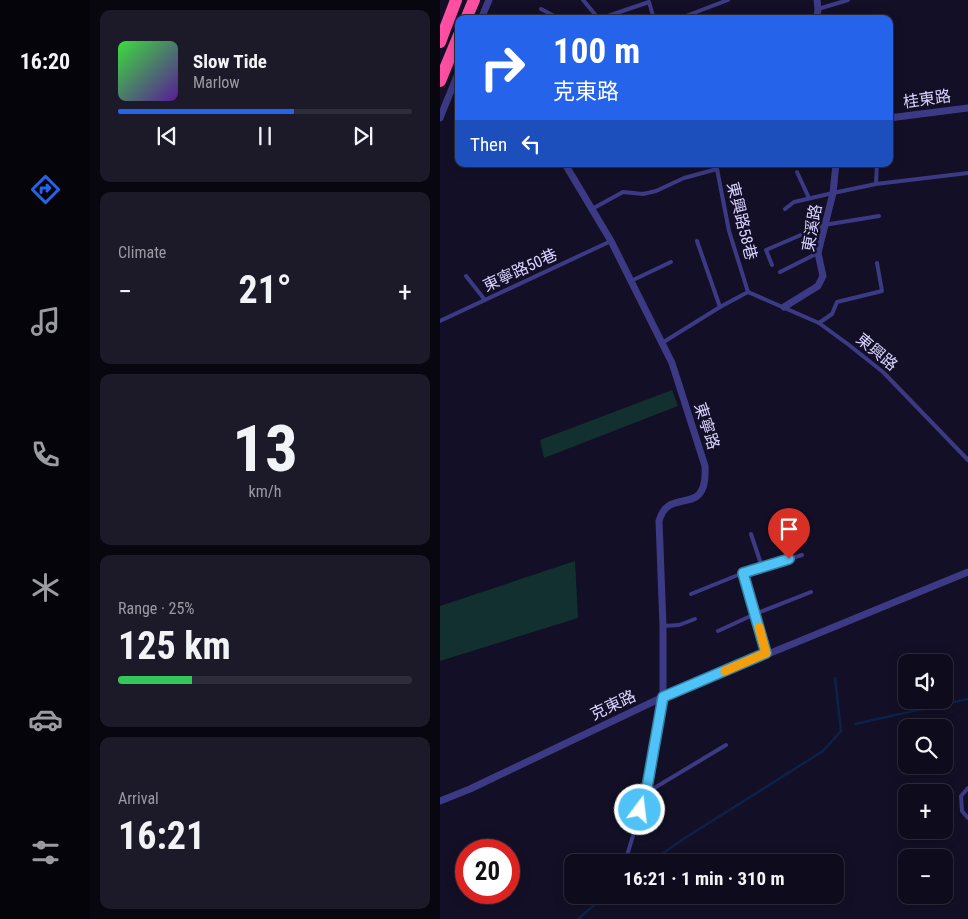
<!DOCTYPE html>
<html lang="en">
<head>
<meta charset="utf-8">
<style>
  :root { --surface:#0e0b1c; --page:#1c1929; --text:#f1f3f6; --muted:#9b9ba3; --line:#2e2b3b; --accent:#2563eb }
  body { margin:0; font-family:"Roboto Condensed","Noto Sans TC",sans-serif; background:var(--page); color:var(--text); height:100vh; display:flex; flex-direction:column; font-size:19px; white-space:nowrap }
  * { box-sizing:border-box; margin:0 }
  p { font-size:16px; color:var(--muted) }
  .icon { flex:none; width:28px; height:28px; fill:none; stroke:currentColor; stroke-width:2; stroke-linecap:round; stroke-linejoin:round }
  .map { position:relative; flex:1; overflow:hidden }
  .panel { display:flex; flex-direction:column; gap:10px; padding:10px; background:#08060f; width:350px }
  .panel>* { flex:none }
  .top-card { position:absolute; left:15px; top:15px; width:438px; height:152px; border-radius:10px; box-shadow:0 2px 12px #0003,0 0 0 1px var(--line); background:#2563eb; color:#fff; overflow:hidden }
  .buttons { position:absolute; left:458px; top:654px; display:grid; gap:10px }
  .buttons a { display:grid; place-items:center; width:55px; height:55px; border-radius:10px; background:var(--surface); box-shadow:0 2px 12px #0003,0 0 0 1px var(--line); font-size:25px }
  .speed { position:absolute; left:15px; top:839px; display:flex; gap:10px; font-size:25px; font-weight:700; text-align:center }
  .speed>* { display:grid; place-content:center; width:65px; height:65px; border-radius:50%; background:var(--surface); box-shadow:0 2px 12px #0003,0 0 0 1px var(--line); line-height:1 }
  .speed .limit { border:8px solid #d22; background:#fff; color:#111 }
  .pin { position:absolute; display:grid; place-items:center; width:42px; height:42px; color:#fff; margin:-51px -21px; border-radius:50% 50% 50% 0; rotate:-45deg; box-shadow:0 0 5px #0007 }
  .pin .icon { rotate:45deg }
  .me { position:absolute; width:55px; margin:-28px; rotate:15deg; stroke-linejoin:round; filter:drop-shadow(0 0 4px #0008) }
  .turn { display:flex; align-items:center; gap:18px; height:105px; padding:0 15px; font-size:22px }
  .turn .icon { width:65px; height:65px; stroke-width:2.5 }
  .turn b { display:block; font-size:35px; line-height:42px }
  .then { display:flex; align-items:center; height:48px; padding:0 15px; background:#0003; gap:10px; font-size:19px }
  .big { font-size:38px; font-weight:700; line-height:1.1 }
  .panel .widget { flex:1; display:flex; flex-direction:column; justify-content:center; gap:8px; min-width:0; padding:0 18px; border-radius:10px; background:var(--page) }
  .panel .dial { align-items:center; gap:0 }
  .dial b { font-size:65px; line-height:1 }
  .song { display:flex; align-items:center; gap:15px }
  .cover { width:60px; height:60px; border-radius:8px; background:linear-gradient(135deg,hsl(120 70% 55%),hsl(270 70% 35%)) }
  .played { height:5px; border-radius:2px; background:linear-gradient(90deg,var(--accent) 60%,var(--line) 60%) }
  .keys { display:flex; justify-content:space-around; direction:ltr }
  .heat { display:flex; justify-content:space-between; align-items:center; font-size:28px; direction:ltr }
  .charge { height:8px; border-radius:4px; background:linear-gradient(90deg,#34c759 25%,var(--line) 0) }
  .trip { position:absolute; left:124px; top:854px; width:280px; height:50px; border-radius:10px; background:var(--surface); box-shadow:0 2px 12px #0003,0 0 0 1px var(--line); font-weight:700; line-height:50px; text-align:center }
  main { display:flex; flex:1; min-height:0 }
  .dock { display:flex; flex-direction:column; width:90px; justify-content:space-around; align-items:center; background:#06040b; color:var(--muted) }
  .dock .icon { width:35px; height:35px }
  .dock .selected { color:var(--accent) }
  .dock b { font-size:22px; color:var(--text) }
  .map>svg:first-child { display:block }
</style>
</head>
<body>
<main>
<nav class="dock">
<b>16:20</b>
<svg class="icon selected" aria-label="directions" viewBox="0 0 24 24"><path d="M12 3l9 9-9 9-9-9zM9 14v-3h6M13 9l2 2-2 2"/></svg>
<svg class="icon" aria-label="music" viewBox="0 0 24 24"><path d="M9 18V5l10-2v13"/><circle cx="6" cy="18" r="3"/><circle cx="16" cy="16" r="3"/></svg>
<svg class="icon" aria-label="phone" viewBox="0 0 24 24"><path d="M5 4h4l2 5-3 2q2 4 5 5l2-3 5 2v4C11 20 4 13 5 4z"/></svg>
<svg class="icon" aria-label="climate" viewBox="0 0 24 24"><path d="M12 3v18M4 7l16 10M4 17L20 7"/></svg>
<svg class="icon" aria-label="car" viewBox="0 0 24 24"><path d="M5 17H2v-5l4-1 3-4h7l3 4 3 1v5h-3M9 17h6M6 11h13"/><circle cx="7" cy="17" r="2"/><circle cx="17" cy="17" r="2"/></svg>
<svg class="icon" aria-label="filters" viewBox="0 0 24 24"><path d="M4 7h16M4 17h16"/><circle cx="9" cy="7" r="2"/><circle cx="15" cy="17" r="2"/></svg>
</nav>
<section class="panel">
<div class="widget">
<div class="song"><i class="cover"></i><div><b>Slow Tide</b><p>Marlow</p></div></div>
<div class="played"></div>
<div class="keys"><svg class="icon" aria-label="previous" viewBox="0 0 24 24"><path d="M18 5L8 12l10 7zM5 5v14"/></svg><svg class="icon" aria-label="pause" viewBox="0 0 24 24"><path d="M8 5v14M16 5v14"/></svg><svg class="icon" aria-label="next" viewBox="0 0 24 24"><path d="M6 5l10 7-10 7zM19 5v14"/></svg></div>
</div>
<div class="widget"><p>Climate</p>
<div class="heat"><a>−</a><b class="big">21°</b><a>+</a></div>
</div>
<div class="widget dial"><b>13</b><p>km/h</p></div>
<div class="widget"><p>Range · 25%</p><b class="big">125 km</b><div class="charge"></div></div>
<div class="widget"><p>Arrival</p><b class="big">16:21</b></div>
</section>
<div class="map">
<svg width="528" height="919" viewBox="0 0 528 919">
  <rect width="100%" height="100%" fill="#130f26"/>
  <g fill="#12302f">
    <path d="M232 390 238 406 104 458 100 440Z"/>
    <path d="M135 561 138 618 0 661V606Z"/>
  </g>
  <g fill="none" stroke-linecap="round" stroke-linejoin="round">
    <g stroke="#0c2248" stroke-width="2.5">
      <path d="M415 724 528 699"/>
      <path d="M210 862 245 838 383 751 401 731 395 678"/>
      <path d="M138 919 166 895"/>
    </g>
    <g stroke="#3d3a85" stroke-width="4">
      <path d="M143 0 159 19 209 2 214 19"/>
      <path d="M101 9 120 19"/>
      <path d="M378 9 408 0"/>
      <path d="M238 19 288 0"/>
      <path d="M31 165 33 164"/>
      <path d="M357 172 369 198"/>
      <path d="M436 184 437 164"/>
      <path d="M152 209 183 192 203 194 216 191 244 178 277 169 289 231 308 292"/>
      <path d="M345 209 354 202 393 193 436 184 528 173"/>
      <path d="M257 241 280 307"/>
      <path d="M332 265 326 250 384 225 439 216"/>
      <path d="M340 272 378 253"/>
      <path d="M26 276 45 300"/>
      <path d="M191 281 231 262"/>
      <path d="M308 292 379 323 409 345 443 372 528 460"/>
      <path d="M0 321 171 241"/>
      <path d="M379 323 392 314 397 302 442 291 437 263"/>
      <path d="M222 343 280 307 308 292"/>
      <path d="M311 534 322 567"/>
      <path d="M303 573 327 653"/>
      <path d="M251 594 303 573 362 555"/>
      <path d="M223 626 239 625 255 619"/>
      <path d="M278 631 315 614 371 592"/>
      <path d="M528 788 521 796 522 811 528 818"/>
      <path d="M206 793 286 745"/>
      <path d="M185 862 206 793 223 697"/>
    </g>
    <g stroke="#3d3a85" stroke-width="7">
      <path d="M41 19 49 0"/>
      <path d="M377 19 378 9 377 0"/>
      <path d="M0 118 19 71"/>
      <path d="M449 118 528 108"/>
      <path d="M125 164 171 241 232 363 265 466C268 521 229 484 219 521L223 626V697"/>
      <path d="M344 307 378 286 383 276 378 253 393 193 396 164"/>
      <path d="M0 801 30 789 223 697 528 572"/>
    </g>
    <g stroke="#ff4fa3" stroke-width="12">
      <path d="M26 19 34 0"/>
      <path d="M0 42 16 0"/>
      <path d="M0 81 19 35"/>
    </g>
  </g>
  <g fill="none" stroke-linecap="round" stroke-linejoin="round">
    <g stroke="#337fa1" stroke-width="12">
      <path id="route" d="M200 810 206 793 223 697 326 653 303 573 349 559"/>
    </g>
    <use href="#route" stroke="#4fc3f7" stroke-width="9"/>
    <path stroke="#f59e0b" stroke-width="9" d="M285 671 326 653 319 627"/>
  </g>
  <g text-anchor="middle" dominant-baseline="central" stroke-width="5" stroke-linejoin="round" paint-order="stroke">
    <g font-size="16" fill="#d9d4ff" stroke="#130f26">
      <text transform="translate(487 99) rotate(-8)">桂東路</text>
      <text transform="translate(302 221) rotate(76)">東興路58巷</text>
      <text transform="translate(372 228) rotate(-80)">東溪路</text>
      <text transform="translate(80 270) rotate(-25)">東寧路50巷</text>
      <text transform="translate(437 352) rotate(40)">東興路</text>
      <text transform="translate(267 426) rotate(72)">東寧路</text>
      <text transform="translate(173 705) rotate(-25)">克東路</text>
    </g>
  </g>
</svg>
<div class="buttons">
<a><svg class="icon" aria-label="sound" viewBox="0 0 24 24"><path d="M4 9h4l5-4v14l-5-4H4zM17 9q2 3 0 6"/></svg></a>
<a><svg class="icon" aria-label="search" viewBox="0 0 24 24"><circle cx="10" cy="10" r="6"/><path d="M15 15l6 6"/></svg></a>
<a>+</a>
<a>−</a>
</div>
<div class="speed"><div class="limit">20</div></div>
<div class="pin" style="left:349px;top:559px;background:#d93025"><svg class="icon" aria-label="arrive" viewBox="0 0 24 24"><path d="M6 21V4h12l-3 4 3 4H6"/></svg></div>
<svg class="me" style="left:200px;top:810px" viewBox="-20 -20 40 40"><circle r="17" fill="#4fc3f7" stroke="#fff" stroke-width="3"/><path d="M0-11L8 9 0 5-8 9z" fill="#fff"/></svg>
<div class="trip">16:21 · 1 min · 310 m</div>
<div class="top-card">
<div class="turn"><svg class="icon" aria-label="right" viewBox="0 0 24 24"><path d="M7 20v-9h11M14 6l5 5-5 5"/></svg><div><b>100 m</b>克東路</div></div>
<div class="then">Then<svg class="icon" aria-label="left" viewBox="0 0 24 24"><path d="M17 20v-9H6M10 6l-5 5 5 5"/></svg></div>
</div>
</div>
</main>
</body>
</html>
